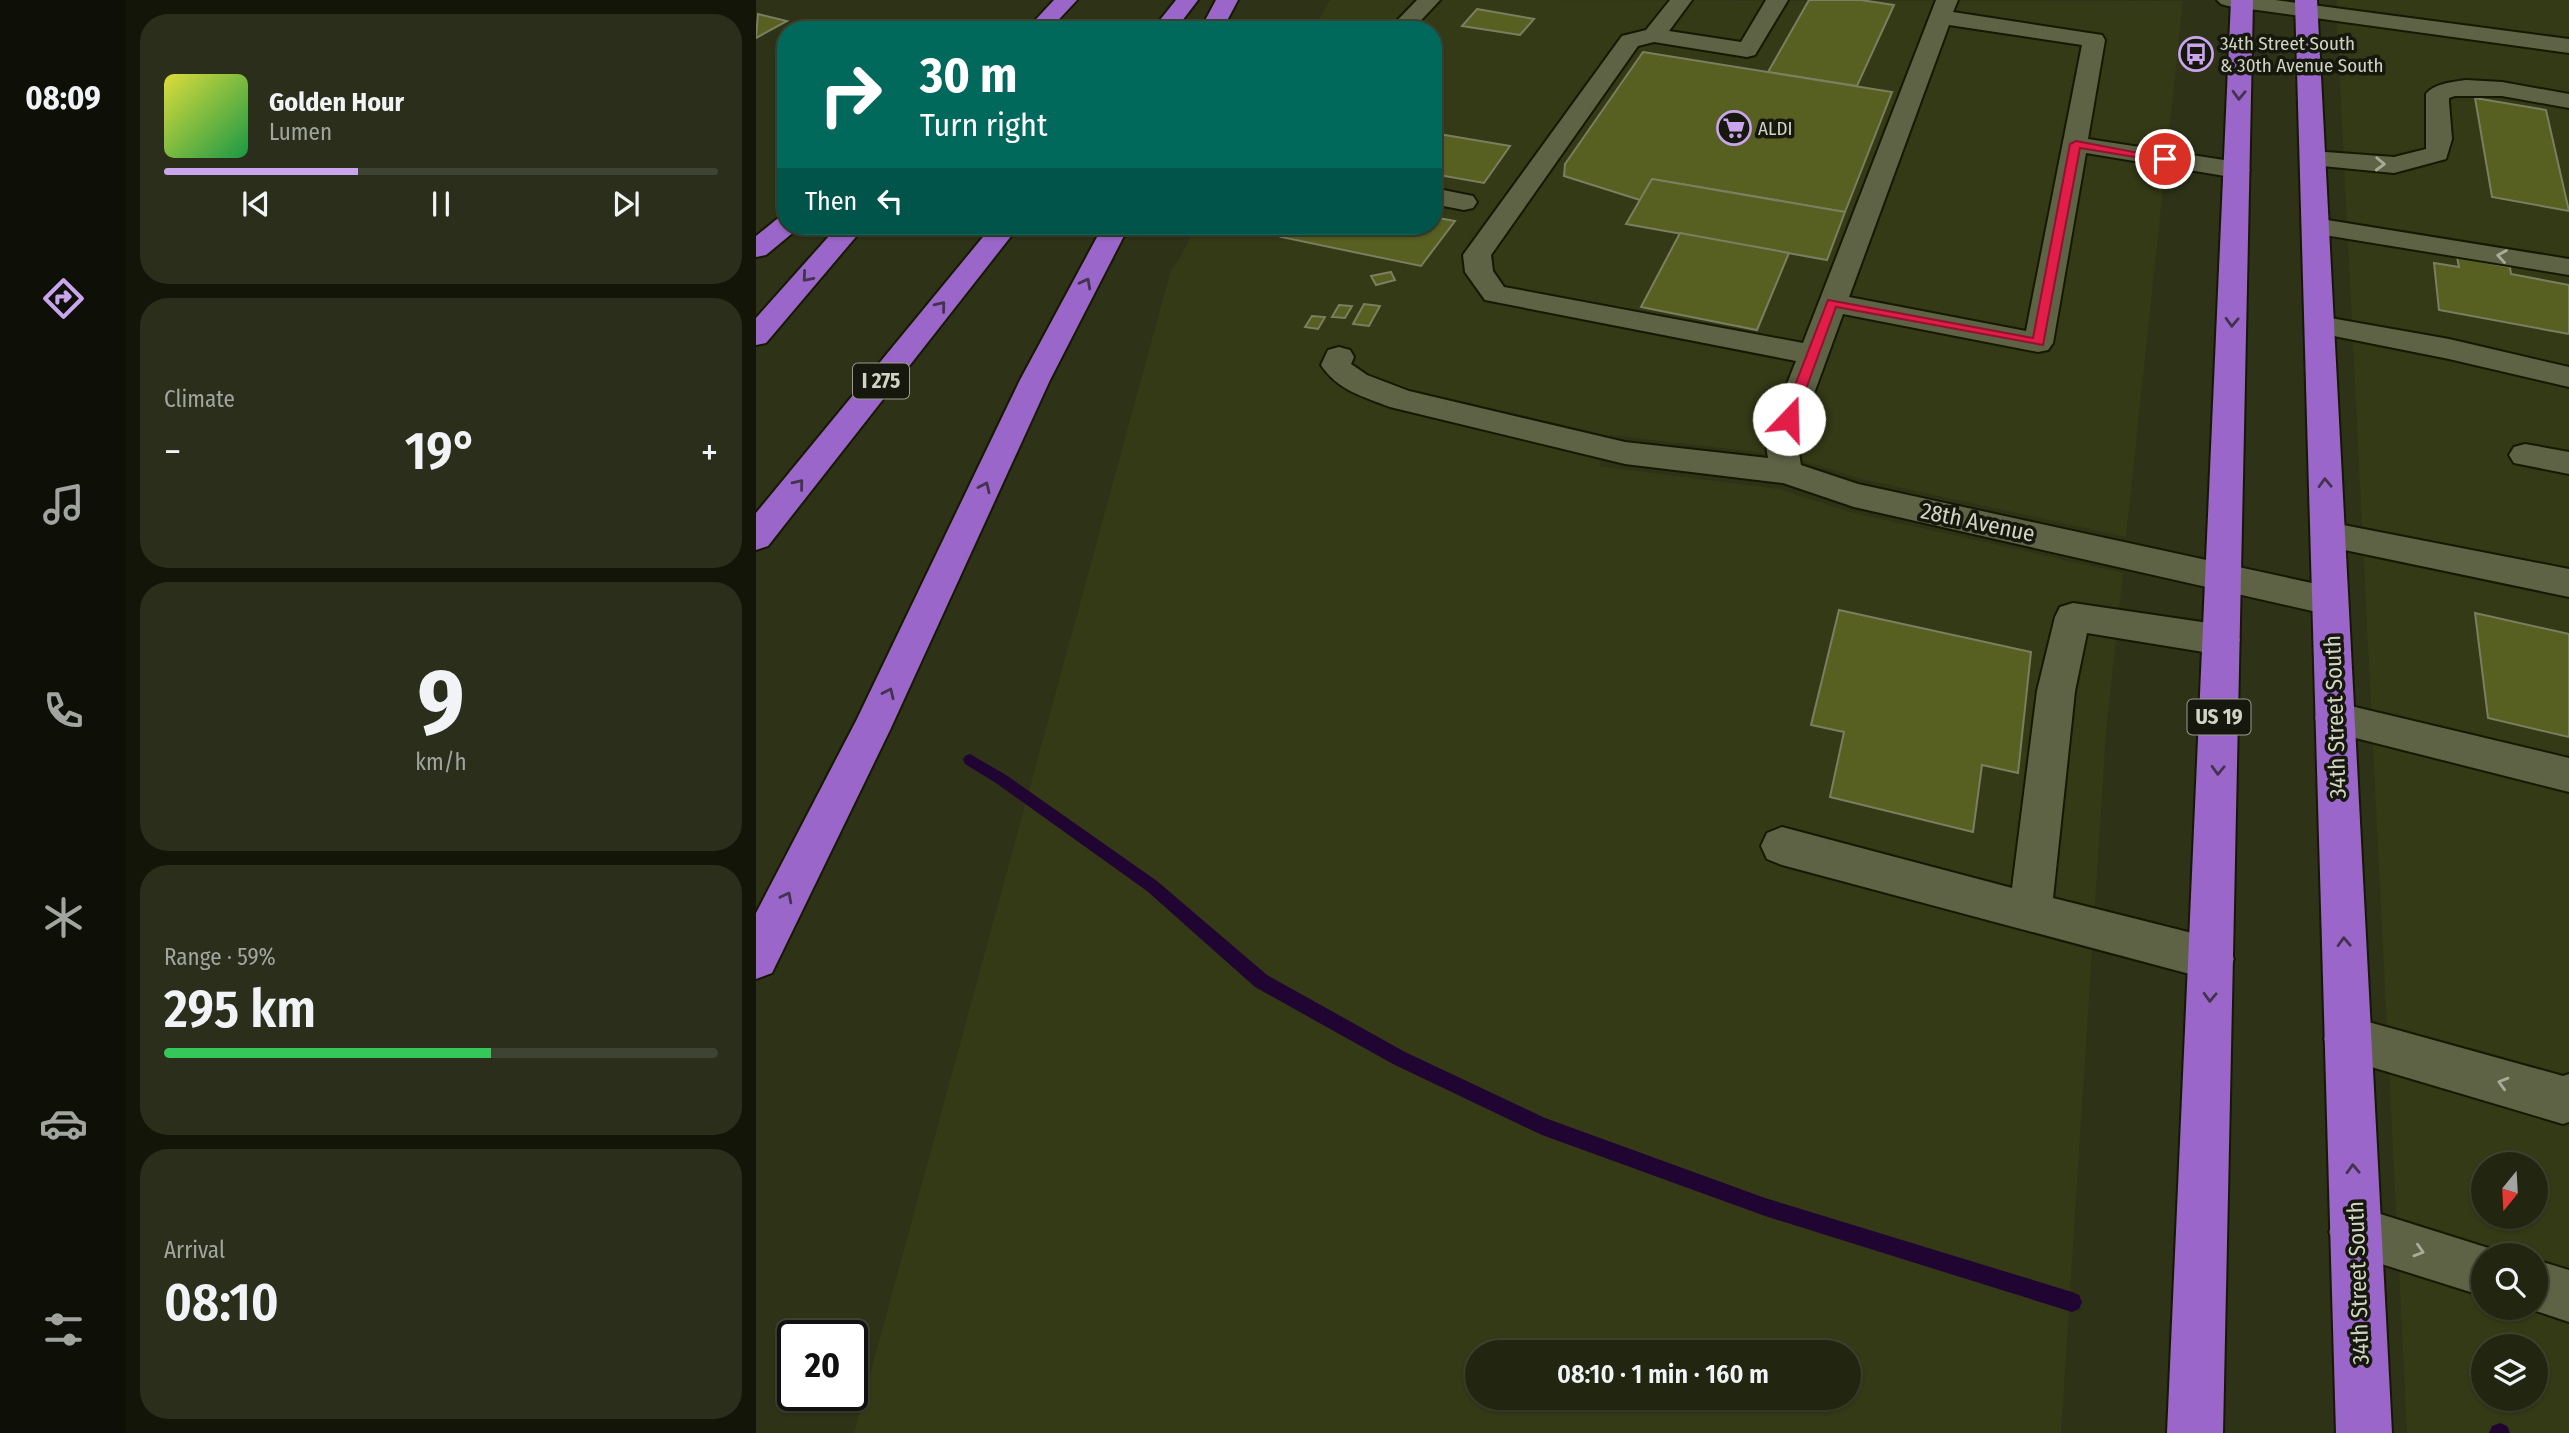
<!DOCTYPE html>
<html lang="en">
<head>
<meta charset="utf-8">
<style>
  :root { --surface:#222611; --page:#2a2e1a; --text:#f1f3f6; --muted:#a2a59f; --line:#3f4331; --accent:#c9a5ee }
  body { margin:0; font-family:"Fira Sans Condensed",sans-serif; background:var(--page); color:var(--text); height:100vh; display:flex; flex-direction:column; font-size:26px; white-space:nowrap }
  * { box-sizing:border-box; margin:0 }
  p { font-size:23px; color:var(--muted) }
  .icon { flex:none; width:38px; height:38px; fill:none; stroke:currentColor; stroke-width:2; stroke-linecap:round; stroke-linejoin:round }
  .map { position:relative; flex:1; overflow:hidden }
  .sheet { display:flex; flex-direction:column; gap:14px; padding:14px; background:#131509; width:630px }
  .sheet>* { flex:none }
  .guide { position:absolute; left:21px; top:21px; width:665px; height:214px; border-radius:28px; box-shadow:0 2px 5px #0004,0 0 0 2px var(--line); background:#00695c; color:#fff; overflow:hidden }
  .needle { width:46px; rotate:198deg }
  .tools { position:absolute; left:1715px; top:1152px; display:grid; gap:14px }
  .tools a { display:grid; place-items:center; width:77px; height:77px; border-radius:50%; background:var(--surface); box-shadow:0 2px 5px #0004,0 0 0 2px var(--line); font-size:35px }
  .speed { position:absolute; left:21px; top:1320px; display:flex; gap:14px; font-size:35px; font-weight:700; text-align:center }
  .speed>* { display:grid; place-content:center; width:91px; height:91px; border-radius:50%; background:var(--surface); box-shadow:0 2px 5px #0004,0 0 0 2px var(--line); line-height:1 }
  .speed .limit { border:4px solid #111; border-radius:10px; background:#fff; color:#111 }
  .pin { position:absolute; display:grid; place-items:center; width:60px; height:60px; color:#fff; margin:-30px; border:4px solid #fff; border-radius:50%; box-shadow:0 2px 7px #0007 }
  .me { position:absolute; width:77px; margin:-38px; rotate:21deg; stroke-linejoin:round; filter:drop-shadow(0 0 5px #0008) }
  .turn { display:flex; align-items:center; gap:24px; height:147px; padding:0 28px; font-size:32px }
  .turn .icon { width:91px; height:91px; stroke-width:2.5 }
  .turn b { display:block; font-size:49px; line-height:60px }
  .then { display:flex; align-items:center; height:66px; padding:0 28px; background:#0003; gap:14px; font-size:26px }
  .big { font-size:52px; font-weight:600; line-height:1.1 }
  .sheet .widget { flex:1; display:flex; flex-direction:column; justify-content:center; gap:10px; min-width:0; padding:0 24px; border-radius:28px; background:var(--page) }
  .sheet .dial { align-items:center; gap:0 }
  .dial b { font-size:91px; line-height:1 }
  .song { display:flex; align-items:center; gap:21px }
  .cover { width:84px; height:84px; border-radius:10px; background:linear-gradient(135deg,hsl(60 70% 55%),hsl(140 70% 35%)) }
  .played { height:7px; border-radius:4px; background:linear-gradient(90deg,var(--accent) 35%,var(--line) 35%) }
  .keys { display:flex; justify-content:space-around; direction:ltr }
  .heat { display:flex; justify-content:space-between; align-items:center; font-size:38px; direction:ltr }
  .charge { height:10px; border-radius:5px; background:linear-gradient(90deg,#34c759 59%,var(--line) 0) }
  .trip { position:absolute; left:709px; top:1340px; width:396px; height:70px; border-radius:35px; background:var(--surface); box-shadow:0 2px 5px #0004,0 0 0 2px var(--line); font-weight:600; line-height:70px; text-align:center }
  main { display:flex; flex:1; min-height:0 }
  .tabs { display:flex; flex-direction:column; width:126px; justify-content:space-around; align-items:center; background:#0e0f07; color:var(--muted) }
  .tabs .icon { width:49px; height:49px }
  .tabs .selected { color:var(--accent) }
  .tabs b { font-size:32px; color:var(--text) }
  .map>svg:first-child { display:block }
</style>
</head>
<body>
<main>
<nav class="tabs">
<b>08:09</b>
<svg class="icon selected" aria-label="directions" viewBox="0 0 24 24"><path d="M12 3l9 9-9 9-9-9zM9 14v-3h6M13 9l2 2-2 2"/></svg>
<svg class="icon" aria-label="music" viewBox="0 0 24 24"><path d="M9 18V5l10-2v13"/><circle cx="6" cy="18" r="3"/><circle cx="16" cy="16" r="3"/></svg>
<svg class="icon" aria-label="phone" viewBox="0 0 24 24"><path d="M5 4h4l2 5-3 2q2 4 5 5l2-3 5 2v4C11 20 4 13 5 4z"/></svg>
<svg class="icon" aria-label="climate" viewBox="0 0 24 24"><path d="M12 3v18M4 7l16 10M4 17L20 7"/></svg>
<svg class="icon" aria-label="car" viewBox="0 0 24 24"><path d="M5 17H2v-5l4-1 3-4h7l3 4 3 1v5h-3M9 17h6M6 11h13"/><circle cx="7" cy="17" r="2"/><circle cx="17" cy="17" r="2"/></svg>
<svg class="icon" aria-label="filters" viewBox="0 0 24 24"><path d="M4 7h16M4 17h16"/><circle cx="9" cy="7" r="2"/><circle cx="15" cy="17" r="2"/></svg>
</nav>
<section class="sheet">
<div class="widget">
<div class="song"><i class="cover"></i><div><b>Golden Hour</b><p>Lumen</p></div></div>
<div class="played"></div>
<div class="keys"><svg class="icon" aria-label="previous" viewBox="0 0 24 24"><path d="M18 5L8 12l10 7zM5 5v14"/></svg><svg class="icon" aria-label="pause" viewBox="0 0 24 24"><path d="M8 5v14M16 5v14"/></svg><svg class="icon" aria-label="next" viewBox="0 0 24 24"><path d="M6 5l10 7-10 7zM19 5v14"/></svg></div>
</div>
<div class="widget"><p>Climate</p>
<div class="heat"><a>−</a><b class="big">19°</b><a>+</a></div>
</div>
<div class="widget dial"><b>9</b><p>km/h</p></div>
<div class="widget"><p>Range · 59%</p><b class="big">295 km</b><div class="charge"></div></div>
<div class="widget"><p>Arrival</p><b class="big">08:10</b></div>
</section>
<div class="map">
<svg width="1813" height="1433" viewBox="0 0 1813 1433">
  <rect width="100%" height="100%" fill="#2e3217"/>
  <g fill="#343916" fill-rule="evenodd">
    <path d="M574 0H658L628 30H557Z"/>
    <path d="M688 0 1427 1 1370 537 1105 479 1032 456 854 435 843 466 1023 489 1094 512 1367 573 1350 734 1305 1433H98L414 273 442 226H677V30H658ZM721 1353H1092V1398H721Z"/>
    <path d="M1580 0H1813V39L1581 8Z"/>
    <path d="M1581 22 1813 53V1433H1651ZM1727 1164H1780V1216H1727ZM1727 1255H1780V1307H1727ZM1727 1346H1780V1398H1727Z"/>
  </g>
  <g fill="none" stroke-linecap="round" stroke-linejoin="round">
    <g fill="#200533" fill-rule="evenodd">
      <path d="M214 754 250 775 401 881 511 975 649 1052 789 1118 1009 1198 1316 1292 1323 1295 1326 1302 1323 1309 1316 1312 1009 1216 786 1135 637 1064 499 987 391 891 240 783 209 764 207 760 209 756Z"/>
      <path d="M1744 1423 1751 1426 1754 1433H1733L1736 1426Z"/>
    </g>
  </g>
  <g fill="#576021" stroke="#7a7f61" stroke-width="2">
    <path d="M1053 0H1105L1138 5 1101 86 1012 72Z"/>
    <path d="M721 9 778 19 764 35 706 26Z"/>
    <path d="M2 14 31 21 0 38Z"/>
    <path d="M887 52 1136 92 1089 212 896 179 884 200 808 176 809 164Z"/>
    <path d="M1719 98 1790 110 1813 211 1736 197Z"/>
    <path d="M677 133 754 146 728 183 677 174Z"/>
    <path d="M896 179 1089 212 1071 260 870 224Z"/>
    <path d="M677 217 699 221 665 266 525 237 535 226H677Z"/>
    <path d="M924 233 1033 253 1001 330 885 307Z"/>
    <path d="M1701 257 1754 267 1755 274 1813 285V334L1683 310 1678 263 1703 267Z"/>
    <path d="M635 272 639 280 620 285 615 276Z"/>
    <path d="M608 304 624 306 613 326 597 324Z"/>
    <path d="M583 305 596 306 589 318 576 317Z"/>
    <path d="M556 316 569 317 562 329 549 327Z"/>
    <path d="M1083 610 1275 652 1262 773 1226 765 1217 832 1074 797 1088 732 1055 725Z"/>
    <path d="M1719 613 1813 634V737L1732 718Z"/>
  </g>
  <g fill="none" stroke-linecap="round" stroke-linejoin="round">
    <g stroke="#161901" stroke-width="4">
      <g id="minor">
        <path d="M661 0H684L656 30H632Z"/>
        <path d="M914 0H936L913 31 985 42 1010 0H1032L999 55 991 57 898 42 882 46 735 255 737 271 748 287 1047 343 1180 0H1202L1197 12 1346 35 1349 40 1332 139 1481 162 1490 165 1494 170 1490 175 1481 178 1330 153 1297 343 1292 350 1282 352 1087 314 1041 440 1045 465 1102 484 1574 587 1587 591 1592 601 1587 611 1574 615 1098 507 1027 483 869 464 634 407C608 397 581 390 565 365L572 350 583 347 594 350 598 357 595 364 611 375 653 391 869 442 1012 458 1009 440 1040 361 729 300 709 272 707 255 866 36 890 30ZM1193 25 1326 45 1270 331 1093 297Z"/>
        <path d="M1461 0H1519L1813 39V53L1472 6 1465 4Z"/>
        <path d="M1710 80 1746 82 1813 94V108L1746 96H1699L1693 98V102L1696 139 1690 159 1638 173 1556 165 1547 163 1544 158 1547 153 1556 151 1638 157 1670 149V94C1679 83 1697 82 1710 80Z"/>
        <path d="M677 188 717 196 721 202 717 208 708 210 677 204Z"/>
        <path d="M1559 218 1813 259V275L1550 232 1546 226 1550 220Z"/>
        <path d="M1563 316 1693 339 1813 367V387L1693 359 1553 331 1549 325 1553 319Z"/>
        <path d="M1769 444 1813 452V474L1758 463 1753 455 1758 447Z"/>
        <path d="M1572 522 1813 569V597L1560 544 1555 535 1560 526Z"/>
        <path d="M1317 603 1466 625 1479 630 1484 640 1479 650 1466 655 1331 633 1319 691 1297 898 1456 938 1472 944 1478 959 1472 974 1456 980 1026 865 1011 859 1005 846 1011 833 1026 827 1256 888 1281 691 1299 617 1304 607Z"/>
        <path d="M1578 702 1813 758V792L1564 729 1559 718 1564 707Z"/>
        <path d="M1591 1016 1807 1076 1813 1074V1122L1807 1124 1575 1055 1568 1039 1575 1023Z"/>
        <path d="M1599 1206 1745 1252 1747 1255H1727V1296L1581 1250 1573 1232 1581 1214Z"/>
        <path d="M1780 1260 1813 1270V1322L1768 1307H1780Z"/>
      </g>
    </g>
    <g stroke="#161901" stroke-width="4">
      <g id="highway">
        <path d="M298 0H321L293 30H270Z"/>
        <path d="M420 0H442L419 30H396Z"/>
        <path d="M460 0H482L466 30H444Z"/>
        <path d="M1475 0H1497L1467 1433H1411Z"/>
        <path d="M1539 0H1561L1636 1433H1580Z"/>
        <path d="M30 217V226H43L39 231 10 255 0 257V236L21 219Z"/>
        <path d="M82 226H109L10 343 0 345V318Z"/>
        <path d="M236 226H263L12 546 0 550V513Z"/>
        <path d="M347 226H373L294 380 134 730 16 973 0 979V913L100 721 264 380Z"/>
      </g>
    </g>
    <use href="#minor" fill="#5e6346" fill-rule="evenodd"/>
    <use href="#highway" fill="#9a66c9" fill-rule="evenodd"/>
  </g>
  <defs><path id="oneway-chevron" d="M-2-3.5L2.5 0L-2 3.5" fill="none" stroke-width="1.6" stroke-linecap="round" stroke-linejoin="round" transform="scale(1.75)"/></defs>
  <g stroke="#44334f">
    <use href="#oneway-chevron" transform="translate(1483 95) rotate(92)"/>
    <use href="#oneway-chevron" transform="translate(51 277) rotate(131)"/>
    <use href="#oneway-chevron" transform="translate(330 283) rotate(-62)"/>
    <use href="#oneway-chevron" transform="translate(185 306) rotate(-51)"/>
    <use href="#oneway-chevron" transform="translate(1476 322) rotate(92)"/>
    <use href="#oneway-chevron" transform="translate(1569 483) rotate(-92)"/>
    <use href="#oneway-chevron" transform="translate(43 484) rotate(-51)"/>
    <use href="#oneway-chevron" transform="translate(229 487) rotate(-65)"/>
    <use href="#oneway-chevron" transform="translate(133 693) rotate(-65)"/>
    <use href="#oneway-chevron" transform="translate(1462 770) rotate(92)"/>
    <use href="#oneway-chevron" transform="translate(31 897) rotate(-63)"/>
    <use href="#oneway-chevron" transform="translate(1588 942) rotate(-92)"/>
    <use href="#oneway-chevron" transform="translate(1454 997) rotate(92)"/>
    <use href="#oneway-chevron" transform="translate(1597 1169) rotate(-92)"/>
  </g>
  <g stroke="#a9ac98">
    <use href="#oneway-chevron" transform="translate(1624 164) rotate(2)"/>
    <use href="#oneway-chevron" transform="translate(1746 256) rotate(-171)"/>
    <use href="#oneway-chevron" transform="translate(1747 1083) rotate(-164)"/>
    <use href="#oneway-chevron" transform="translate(1663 1251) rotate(17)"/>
  </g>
  <path fill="#e11d48" stroke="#92132f" stroke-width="2" d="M1320 141 1414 159 1409 162 1324 148 1287 345 1080 307 1039 419 1037 422H1028L1026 419 1072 300 1277 338 1314 144Z"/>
  <defs>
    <g id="bus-ring" transform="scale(1.75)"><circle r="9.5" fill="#16180d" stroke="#c9a5ee" stroke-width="1.5"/><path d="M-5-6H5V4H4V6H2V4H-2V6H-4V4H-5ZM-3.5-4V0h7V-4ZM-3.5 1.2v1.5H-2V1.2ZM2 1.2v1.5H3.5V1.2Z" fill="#c9a5ee"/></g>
    <g id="supermarket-ring" transform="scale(1.75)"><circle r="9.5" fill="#16180d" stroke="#c9a5ee" stroke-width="1.5"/><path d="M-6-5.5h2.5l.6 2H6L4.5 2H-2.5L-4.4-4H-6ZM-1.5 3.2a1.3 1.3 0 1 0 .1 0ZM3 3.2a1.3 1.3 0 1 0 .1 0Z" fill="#c9a5ee"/></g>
  </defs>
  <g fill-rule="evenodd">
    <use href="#bus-ring" x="1440" y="54"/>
    <use href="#supermarket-ring" x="978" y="128"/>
  </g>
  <g text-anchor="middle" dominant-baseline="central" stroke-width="7" stroke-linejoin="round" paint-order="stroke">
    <g font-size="19" fill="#d1d4c4" stroke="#16180d" text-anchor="start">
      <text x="1464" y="43">34th Street South<tspan x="1464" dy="22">&amp; 30th Avenue South</tspan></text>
      <text x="1002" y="128">ALDI</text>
    </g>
    <g fill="#16180d" stroke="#999c8d" stroke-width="2">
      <rect x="97" y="363.5" width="56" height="35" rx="5"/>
      <rect x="1431.5" y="699.5" width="63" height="35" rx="5"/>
    </g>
    <g font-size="21" font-weight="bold" fill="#d1d4c4">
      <text x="125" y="381">I 275</text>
      <text x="1463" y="717">US 19</text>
    </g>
    <g font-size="23" fill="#d1d4c4" stroke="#16180d">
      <text transform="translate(1222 522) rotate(12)">28th Avenue</text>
      <text transform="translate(1579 717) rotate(-92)">34th Street South</text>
      <text transform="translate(1602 1283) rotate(-92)">34th Street South</text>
    </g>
  </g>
</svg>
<div class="tools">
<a><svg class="needle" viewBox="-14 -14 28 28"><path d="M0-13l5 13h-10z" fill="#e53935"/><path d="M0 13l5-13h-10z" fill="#a2a59f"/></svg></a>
<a><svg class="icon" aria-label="search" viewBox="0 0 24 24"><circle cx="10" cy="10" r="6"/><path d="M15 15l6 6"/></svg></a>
<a><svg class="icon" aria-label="layers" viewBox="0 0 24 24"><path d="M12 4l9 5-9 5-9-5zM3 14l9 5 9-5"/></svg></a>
</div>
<div class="speed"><div class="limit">20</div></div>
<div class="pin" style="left:1409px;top:159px;background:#d93025"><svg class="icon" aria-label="arrive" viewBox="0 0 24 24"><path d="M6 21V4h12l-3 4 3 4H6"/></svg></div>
<svg class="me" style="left:1033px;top:419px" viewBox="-20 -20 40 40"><circle r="19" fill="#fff"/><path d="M0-13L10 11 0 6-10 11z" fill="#e11d48"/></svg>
<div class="trip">08:10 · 1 min · 160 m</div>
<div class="guide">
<div class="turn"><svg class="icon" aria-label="right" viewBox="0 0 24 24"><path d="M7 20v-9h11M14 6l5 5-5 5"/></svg><div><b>30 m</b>Turn right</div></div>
<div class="then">Then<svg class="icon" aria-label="left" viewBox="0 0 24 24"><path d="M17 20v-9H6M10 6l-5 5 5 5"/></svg></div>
</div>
</div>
</main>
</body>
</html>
